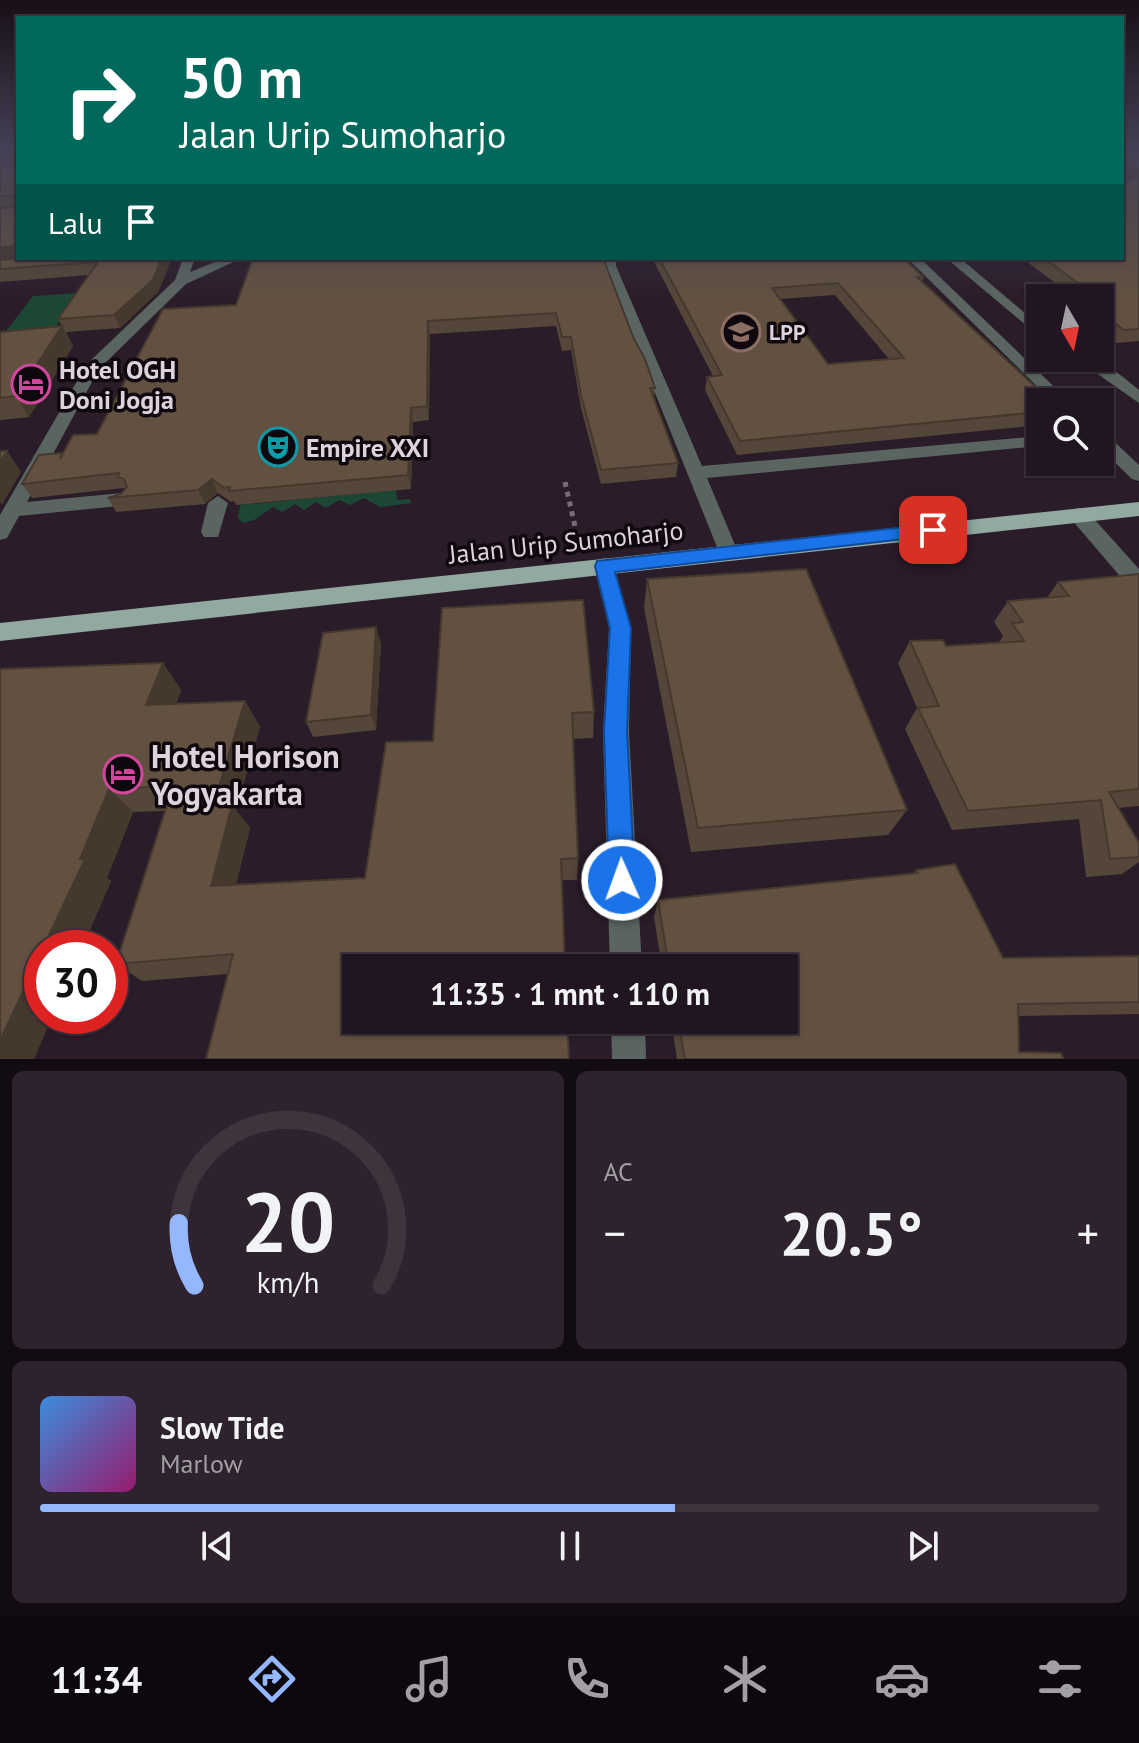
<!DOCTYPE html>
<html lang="id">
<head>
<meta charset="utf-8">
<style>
  :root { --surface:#201520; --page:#2d222d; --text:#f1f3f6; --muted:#a29fa5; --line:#3d343e; --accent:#94b7fd }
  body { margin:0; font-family:"PT Sans",sans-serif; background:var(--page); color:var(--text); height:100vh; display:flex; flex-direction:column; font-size:30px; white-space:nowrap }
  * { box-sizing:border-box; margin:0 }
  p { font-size:26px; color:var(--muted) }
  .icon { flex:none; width:44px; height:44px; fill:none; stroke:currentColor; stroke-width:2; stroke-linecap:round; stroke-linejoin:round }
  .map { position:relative; height:1059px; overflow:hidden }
  .details { display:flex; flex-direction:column; gap:12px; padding:12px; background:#120c12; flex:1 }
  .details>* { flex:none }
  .hud { position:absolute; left:16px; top:16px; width:1108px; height:244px; border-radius:0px; box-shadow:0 2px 6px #0004,0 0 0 2px var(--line); background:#00695c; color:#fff; overflow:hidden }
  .needle { width:52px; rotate:171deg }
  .controls { position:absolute; left:1026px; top:284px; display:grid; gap:16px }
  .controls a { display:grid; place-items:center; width:88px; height:88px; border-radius:0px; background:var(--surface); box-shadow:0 2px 6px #0004,0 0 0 2px var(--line); font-size:40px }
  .speed { position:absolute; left:24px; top:930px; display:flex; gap:16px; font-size:40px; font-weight:700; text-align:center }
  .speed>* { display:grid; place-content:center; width:104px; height:104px; border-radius:50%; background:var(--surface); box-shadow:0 2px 6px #0004,0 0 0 2px var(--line); line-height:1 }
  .speed .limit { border:12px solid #d22; background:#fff; color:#111 }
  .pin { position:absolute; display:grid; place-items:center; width:68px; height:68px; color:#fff; margin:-34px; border-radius:16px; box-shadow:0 4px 12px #0006 }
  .me { position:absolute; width:88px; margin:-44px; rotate:358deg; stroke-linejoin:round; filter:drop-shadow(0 0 6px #0008) }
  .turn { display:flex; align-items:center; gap:28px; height:168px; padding:0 32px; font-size:36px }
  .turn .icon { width:104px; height:104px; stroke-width:2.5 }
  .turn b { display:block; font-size:56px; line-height:68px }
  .then { display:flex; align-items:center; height:76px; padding:0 32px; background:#0003; gap:16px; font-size:30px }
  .big { font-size:60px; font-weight:700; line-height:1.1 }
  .details .widget { flex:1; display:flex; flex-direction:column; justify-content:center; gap:12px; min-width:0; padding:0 28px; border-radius:12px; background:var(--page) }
  .details .dial { align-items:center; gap:0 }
  .dial svg { height:208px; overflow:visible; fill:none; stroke:var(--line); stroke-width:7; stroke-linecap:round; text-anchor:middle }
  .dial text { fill:var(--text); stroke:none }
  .song { display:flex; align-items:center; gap:24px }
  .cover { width:96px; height:96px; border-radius:12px; background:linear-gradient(135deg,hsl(210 70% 55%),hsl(320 70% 35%)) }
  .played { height:8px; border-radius:4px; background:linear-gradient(90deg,var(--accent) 60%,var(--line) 60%) }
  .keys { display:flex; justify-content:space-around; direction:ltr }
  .heat { display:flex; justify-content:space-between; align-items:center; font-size:44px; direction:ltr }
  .details .tiles { flex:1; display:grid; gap:12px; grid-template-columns:1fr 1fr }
  .widget:last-child { grid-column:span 2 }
  .trip { position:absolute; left:342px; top:954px; width:456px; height:80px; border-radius:0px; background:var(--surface); box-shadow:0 2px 6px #0004,0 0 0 2px var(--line); font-weight:700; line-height:80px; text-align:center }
  .tab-bar { display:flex; height:128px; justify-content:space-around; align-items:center; background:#0d080d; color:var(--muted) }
  .tab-bar .icon { width:56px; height:56px }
  .tab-bar .selected { color:var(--accent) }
  .tab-bar b { font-size:36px; color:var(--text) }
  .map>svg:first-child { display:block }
</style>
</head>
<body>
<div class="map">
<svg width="1139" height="1059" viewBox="0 0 1139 1059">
  <rect width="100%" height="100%" fill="#2b1c2a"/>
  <g fill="#1d4735">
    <path d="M79 293 48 338 0 339 33 296Z"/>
    <path d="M396 490 397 500 409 499 412 503 380 507 364 498 350 505 339 500 326 508 316 502 304 510 295 504 282 512 273 507 254 520 243 523 238 518 240 505Z"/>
  </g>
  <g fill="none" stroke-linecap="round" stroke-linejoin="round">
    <path stroke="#7a6d79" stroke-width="5" stroke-dasharray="5 5" stroke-linecap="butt" d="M565 482 579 544"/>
    <g fill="#5a6561" fill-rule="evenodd">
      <path d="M183 258H195L190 272 225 258H242L186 284 99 369 27 502 122 493 129 495 132 500 129 505 19 516 7 538 0 540V515L87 364 175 280Z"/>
      <path d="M604 258H620L616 262V266L702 466 1040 436V446L707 478 738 552 735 557H721L604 266Z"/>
      <path d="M907 258H920L1070 402H1053Z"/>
      <path d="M946 258H960L1040 326V337Z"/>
      <path d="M1075 358C1103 358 1118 373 1139 390V403Z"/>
      <path d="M1100 433 1106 434 1139 465V481L1132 479 1100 448Z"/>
      <path d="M218 496 228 503 218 537H204L201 532 208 503Z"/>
      <path d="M1079 508 1086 510 1139 569V591L1131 589 1072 520 1069 515 1072 510Z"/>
      <path d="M604 558 611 560 614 566 631 628 629 732 642 968H610L603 732 609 628 594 566 597 560Z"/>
      <path d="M611 1020H645L646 1059H612Z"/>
    </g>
    <path fill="#92a9a1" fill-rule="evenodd" d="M1139 502V516L0 641V623Z"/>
  </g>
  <g fill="#544638" fill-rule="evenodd">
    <path d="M0 150H18V258L0 260Z"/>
    <path d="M1122 150H1139V177L1128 180 1139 178V341L1116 343 1100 330V298H1058L1057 297 1062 288 1022 258H1122Z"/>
    <path d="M27 258H172L158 292 120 328 66 332 73 346 29 417 1 420 0 421V332L62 326 58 319 89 275 0 282V260Z"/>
    <path d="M603 258 634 339 655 388 654 398 678 463 676 477 601 484 581 408 571 350 562 351 556 326 430 334 429 420 413 422 411 489 236 505 234 501 231 502 218 493 205 504 116 512 108 498 121 494 125 489 124 488 32 498 22 484 62 453 97 434 236 305Z"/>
    <path d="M652 258H904L923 277 922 282 1040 402V425L737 455 705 390 707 377 713 376ZM835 295 889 359 828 364 780 299Z"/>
    <path d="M1139 574V806L1118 808 1139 843V862L1122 874 1086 877 1079 819 952 830 905 729 917 708 898 663 910 641 946 646 999 642 1003 636 994 622 1008 601 1047 598 1058 582Z"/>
    <path d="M647 579 907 810 888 835 691 852 644 608Z"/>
    <path d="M442 608 594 712 593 738 573 739 578 858 577 880H562L228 974 142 981 116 964 165 811 133 812 107 878 111 881 82 948H42V1016H52L34 1059 0 669 163 663 181 690 176 704 245 701 260 727 236 810 250 828 236 884 365 878 433 741Z"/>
    <path d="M381 643 376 730 313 737 306 722Z"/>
    <path d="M916 870 1003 958 1139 956V1014L1018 1016 1019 1052 1064 1059H677L671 1020H784V968H662L654 917 658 900 913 874Z"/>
  </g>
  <g fill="#45392e">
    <path d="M1139 168V177L1122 181 1124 171Z"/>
    <path d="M18 246V258H22L0 260V247Z"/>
    <path d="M162 258H172L158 292 120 328 114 315Z"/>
    <path d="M428 321 430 334 429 420 427 406Z"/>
    <path d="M62 326 73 346 29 417 16 396Z"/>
    <path d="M411 408 413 422 411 489 408 475Z"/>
    <path d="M7 451 21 472 2 505 0 502V462Z"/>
    <path d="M212 479 218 493 205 504 198 490Z"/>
    <path d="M376 627 381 643 376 730 371 715Z"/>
    <path d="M163 663 181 690 165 730 146 705Z"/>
    <path d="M245 701 260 727 236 810 250 828 231 906 211 886 213 806Z"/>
    <path d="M109 789 133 812 107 878 111 881 82 948H43Z"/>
    <path d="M42 950V1016H52L34 1059H0V1041Z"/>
  </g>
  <g fill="#625141" stroke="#45392e" stroke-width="2" fill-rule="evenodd">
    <path d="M0 150H18V246L0 247V208L14 207 15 199 12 196H0Z"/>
    <path d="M1122 150H1125L1139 157V168L1124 171 1128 180 1139 178V329L1124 330 1100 312V298H1082L1064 285 1079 284 1044 258H1122Z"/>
    <path d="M27 258H162L153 280 114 315 58 319 98 262 0 269V260Z"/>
    <path d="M253 258H603L634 339 645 359 655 388H650L678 463 601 470 581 395 571 337H562L556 313 428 321 427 406 411 408 408 475 229 491 230 487 224 488 212 479 198 490 108 498 121 494 127 487 124 479 118 477 119 473 22 484 39 455 62 453 60 459 73 435 97 434 163 309 236 305Z"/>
    <path d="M659 258H904L923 277H917L1052 402H1040V412L740 441 707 377 722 375ZM838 283 904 358 828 364 772 288Z"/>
    <path d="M62 326 16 396 0 398V332Z"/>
    <path d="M0 451H7L0 462Z"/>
    <path d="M806 569 907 810 698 828 647 579Z"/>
    <path d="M1139 574V789L1109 792 1139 843V857L1110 859 1101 800 968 811 918 708 939 706 910 641 943 640 946 646 1024 641 1012 623 1023 622 1008 601 1069 596 1058 582Z"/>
    <path d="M583 600 594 712 572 713 578 858 561 859 565 968H356V1020H567L569 1059H206L233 954 116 964 173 786 109 789 80 859H85L43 948H42V950L0 1041V669L163 663 146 705 245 701 213 806 232 805 211 886 365 878 386 742 433 741 442 608Z"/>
    <path d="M376 627 371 715 306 722 323 633Z"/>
    <path d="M955 864 1003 958 1139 956V1002L1018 1004 1019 1052 1061 1053 1064 1059H685L678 1020H784V968H669L658 900 918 873 916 870Z"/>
  </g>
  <linearGradient id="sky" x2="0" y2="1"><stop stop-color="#180f17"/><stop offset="0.5" stop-color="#444055"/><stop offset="1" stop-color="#444055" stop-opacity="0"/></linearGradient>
  <rect width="1139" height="299" fill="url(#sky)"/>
  <path fill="#1a73e8" stroke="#114b97" stroke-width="2" d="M933 524 939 526 942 530 939 535 615 572 631 628 627 732 635 880 632 889 622 893 612 889 609 880 604 732 610 628 595 566 597 561Z"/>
  <defs>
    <g id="university-ring" transform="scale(2)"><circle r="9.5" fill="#0f090f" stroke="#8d6e63" stroke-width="1.5"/><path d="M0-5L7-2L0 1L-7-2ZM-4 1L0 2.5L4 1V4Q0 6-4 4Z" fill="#8d6e63"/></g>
    <g id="hotel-ring" transform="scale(2)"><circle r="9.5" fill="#0f090f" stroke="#d1479c" stroke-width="1.5"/><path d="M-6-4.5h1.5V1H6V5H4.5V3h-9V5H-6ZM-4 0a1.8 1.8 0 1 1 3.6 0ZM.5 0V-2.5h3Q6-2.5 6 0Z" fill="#d1479c"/></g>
    <g id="theatre-ring" transform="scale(2)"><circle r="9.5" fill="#0f090f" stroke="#0f9aa8" stroke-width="1.5"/><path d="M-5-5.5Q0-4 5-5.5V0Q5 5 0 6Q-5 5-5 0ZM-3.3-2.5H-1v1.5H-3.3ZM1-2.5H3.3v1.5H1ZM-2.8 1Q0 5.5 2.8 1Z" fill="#0f9aa8"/></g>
  </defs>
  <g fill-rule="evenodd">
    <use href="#university-ring" x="741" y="332"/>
    <use href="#hotel-ring" x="31" y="384"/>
    <use href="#theatre-ring" x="278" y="447"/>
    <use href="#hotel-ring" x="123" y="774"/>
  </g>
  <g text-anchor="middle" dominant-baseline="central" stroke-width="7" stroke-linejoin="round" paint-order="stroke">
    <g font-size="22" font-weight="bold" fill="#ddd3dc" stroke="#0f090f" text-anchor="start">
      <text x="769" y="332">LPP</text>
    </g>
    <g font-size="26" font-weight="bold" fill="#ddd3dc" stroke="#0f090f" text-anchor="start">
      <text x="59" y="369">Hotel OGH<tspan x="59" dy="30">Doni Jogja</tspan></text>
      <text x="306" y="447">Empire XXI</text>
    </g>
    <g font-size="26" fill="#ddd3dc" stroke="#0f090f">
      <text transform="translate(566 542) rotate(-6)">Jalan Urip Sumoharjo</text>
    </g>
    <g font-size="32" font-weight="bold" fill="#ddd3dc" stroke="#0f090f" text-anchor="start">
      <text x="151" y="756">Hotel Horison<tspan x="151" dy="37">Yogyakarta</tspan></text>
    </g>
  </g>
</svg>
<div class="controls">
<a><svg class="needle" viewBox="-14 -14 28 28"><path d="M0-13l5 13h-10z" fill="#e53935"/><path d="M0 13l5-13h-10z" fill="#a29fa5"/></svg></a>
<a><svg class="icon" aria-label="search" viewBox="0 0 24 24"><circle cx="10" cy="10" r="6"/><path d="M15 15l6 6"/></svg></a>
</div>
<div class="speed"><div class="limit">30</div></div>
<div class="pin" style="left:933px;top:530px;background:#d93025"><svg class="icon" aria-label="arrive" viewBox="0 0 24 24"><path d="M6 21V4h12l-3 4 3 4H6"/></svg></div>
<svg class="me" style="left:622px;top:880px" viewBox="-20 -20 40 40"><circle r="17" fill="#1a73e8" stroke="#fff" stroke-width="3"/><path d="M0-11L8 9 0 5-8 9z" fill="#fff"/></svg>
<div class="trip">11:35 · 1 mnt · 110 m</div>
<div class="hud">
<div class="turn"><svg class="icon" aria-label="right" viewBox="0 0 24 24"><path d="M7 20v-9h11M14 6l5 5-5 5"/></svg><div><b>50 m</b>Jalan Urip Sumoharjo</div></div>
<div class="then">Lalu<svg class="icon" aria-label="arrive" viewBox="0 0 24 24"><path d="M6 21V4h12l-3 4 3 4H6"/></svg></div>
</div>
</div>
<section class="details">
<div class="tiles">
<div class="widget dial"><svg viewBox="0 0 100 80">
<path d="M14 69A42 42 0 1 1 86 69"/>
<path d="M14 69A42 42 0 0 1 8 45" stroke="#94b7fd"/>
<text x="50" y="56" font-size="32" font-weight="700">20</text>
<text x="50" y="72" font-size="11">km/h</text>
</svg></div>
<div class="widget"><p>AC</p>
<div class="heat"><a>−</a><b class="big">20.5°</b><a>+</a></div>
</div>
<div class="widget">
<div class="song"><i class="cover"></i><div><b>Slow Tide</b><p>Marlow</p></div></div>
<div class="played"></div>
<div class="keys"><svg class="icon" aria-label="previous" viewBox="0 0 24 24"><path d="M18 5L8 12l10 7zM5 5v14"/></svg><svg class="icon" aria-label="pause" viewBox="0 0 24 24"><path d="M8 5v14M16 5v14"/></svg><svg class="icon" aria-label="next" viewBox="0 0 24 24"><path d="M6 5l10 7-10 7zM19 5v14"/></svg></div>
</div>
</div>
</section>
<nav class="tab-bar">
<b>11:34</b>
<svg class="icon selected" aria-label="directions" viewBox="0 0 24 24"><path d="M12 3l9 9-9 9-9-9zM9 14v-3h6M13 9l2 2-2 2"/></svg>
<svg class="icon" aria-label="music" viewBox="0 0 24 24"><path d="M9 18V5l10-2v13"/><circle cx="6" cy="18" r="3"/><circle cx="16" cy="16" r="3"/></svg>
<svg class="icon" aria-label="phone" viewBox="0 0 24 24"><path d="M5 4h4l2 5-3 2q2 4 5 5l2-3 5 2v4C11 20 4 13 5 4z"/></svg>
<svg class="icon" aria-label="climate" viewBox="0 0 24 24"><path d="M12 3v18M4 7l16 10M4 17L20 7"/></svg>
<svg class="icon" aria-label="car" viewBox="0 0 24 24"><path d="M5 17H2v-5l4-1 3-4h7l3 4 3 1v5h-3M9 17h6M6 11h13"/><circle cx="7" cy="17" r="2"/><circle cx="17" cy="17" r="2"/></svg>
<svg class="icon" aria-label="filters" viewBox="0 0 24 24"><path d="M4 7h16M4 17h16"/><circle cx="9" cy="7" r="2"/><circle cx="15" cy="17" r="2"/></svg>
</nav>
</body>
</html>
